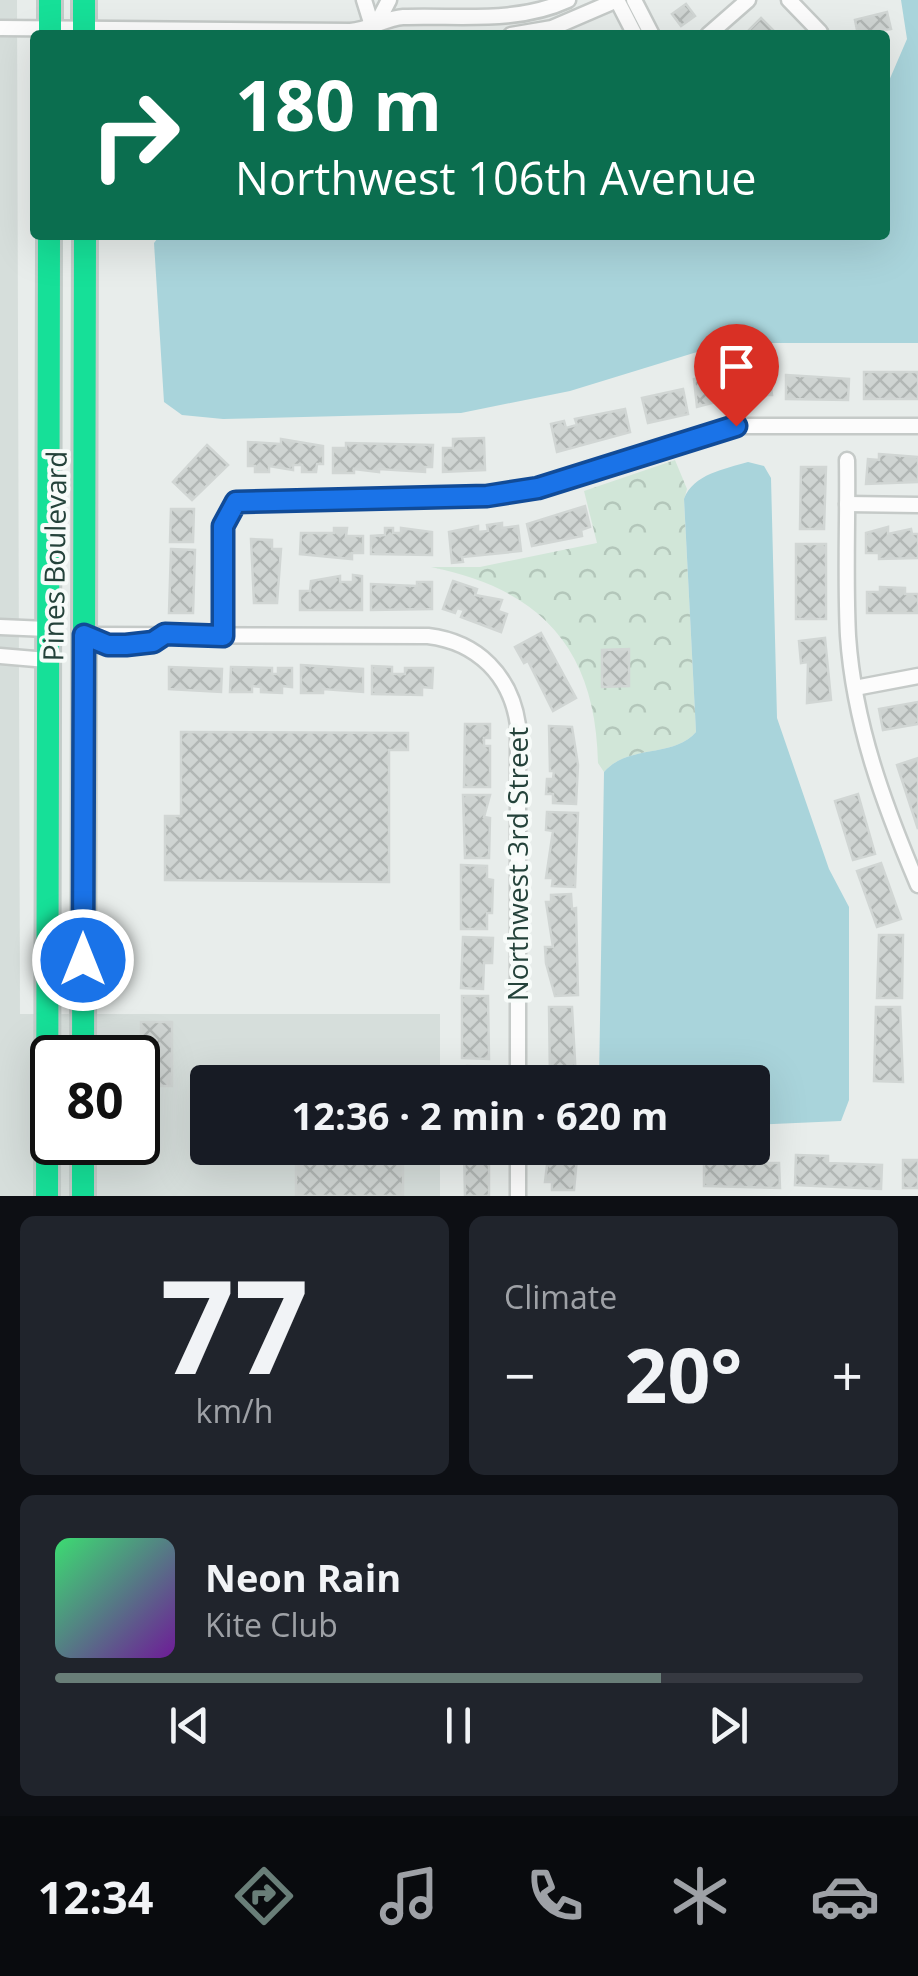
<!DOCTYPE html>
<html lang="en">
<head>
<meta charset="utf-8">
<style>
  :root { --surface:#171b24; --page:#20242c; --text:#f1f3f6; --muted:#9ea1a6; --line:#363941; --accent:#697e78 }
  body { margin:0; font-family:"Open Sans",sans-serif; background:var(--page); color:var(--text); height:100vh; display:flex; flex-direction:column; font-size:38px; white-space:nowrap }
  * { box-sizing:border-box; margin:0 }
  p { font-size:32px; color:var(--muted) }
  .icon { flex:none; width:55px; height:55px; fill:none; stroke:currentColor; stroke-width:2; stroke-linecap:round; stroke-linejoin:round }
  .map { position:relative; height:1196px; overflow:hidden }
  .drawer { display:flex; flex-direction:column; gap:20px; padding:20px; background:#0d0f14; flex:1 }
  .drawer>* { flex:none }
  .hud { position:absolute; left:30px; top:30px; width:860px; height:210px; border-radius:10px; box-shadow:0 10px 40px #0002; background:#0b6e4f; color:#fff; overflow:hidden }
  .speed { position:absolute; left:30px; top:1035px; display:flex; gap:20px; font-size:50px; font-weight:700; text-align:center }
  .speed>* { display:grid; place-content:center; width:130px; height:130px; border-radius:50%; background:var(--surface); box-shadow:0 10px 40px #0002; line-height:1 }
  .speed .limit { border:5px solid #111; border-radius:15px; background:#fff; color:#111 }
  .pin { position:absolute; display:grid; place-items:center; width:85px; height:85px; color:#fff; margin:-102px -42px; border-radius:50% 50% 50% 0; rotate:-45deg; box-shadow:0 0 10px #0007 }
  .pin .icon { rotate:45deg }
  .me { position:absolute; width:110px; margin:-55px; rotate:0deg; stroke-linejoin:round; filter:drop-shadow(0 0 8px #0008) }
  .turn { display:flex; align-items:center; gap:35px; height:210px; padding:0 40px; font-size:45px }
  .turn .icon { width:130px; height:130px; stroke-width:2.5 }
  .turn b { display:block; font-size:70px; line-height:85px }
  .big { font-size:75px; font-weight:700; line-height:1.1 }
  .drawer .tile { flex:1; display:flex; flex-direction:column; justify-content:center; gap:15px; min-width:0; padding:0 35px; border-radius:15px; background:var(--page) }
  .drawer .dial { align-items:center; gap:0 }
  .dial b { font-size:130px; line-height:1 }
  .song { display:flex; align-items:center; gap:30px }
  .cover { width:120px; height:120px; border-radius:15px; background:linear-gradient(135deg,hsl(140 70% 55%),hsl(280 70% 35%)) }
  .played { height:10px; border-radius:5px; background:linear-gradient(90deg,var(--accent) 75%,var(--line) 75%) }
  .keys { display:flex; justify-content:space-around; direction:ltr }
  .heat { display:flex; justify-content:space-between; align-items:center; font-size:55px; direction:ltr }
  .drawer .tiles { flex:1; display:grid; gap:20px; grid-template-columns:1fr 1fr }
  .tile:last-child { grid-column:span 2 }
  .trip { position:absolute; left:190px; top:1065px; width:580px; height:100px; border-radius:10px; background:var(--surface); box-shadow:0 10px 40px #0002; font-weight:700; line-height:100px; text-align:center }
  .tab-bar { display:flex; height:160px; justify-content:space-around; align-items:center; background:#090b0e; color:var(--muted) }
  .tab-bar .icon { width:70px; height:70px }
  .tab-bar .current { color:var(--accent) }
  .tab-bar b { font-size:45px; color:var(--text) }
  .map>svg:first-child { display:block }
</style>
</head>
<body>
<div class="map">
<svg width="918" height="1196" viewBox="0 0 918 1196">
  <defs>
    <pattern id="park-crowns" width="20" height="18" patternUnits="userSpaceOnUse" patternTransform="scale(2.5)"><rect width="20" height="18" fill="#d1e6d8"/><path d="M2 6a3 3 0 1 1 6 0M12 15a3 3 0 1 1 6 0" fill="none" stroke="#b3c6ba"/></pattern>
    <pattern id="building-cross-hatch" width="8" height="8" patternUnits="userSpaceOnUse" patternTransform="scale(2.5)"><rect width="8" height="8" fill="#cfd4d2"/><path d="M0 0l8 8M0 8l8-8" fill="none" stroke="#b2b7b5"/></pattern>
  </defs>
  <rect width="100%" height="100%" fill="#e8edeb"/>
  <path fill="#d6dedb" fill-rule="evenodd" d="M0 0H17L20 1014H440V1082H208V1148H440V1196H0ZM52 1058H138V1142H52Z"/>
  <path fill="url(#park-crowns)" d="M675 460 687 489 684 500 696 732C674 758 628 744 604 772L598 763C596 649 541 589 431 567H480L597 543 584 491Z"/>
  <g fill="#a9d4db">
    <path d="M901 0H918V343H763L697 352 570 391 461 413 223 419 182 415 164 402 154 243 160 235H885V90L907 39Z"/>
    <path d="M748 462 764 466 771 478 777 718 829 869 849 907V1100L841 1121 753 1125 752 1082H599L604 772C628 744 674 758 696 732L684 499C693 474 725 469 748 462Z"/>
  </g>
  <g fill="url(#building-cross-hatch)" stroke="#d1d6d4" stroke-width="2.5">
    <path d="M686 4 695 16 681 26 672 14Z"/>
    <path d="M887 12 891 29 858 35 855 20Z"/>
    <path d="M761 18 773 30 768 35H744Z"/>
    <path d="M755 371 769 372 772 395H742L697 407 694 379Z"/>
    <rect x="864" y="372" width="54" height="27"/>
    <path d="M786 375 849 379 848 400 786 399Z"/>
    <path d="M683 389 688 414 648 423 642 398Z"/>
    <path d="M625 409 630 432 557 452 551 424 564 421 566 428 577 425 575 419Z"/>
    <path d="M484 438 485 470 443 472V448H453V439Z"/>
    <path d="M281 439 323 446V464H317L316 472H302V465H293V470L269 466V472H255V466H248V442L281 444Z"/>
    <path d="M346 443 433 445 432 467H425V472L379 469V472L354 469V473H333V448H346Z"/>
    <path d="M207 445 228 465 192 500 173 482Z"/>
    <path d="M879 454 918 457V482L866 484 868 459 879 460Z"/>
    <path d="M801 467H826L824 529H800Z"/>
    <path d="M585 506 590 527 581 530 582 536 532 546 527 524Z"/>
    <path d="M171 509H194L193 542H170Z"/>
    <path d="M502 523V528L518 526 521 551 462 557 463 562 452 563 449 532 478 526V532L488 531 487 525Z"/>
    <path d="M888 527V534L911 529 912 534H918V558L879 559V553H866V533Z"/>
    <path d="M334 528H347L346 536H363V553H352V559L300 554 301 533H334Z"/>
    <path d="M385 528H393V533H401V528L432 532V555L371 554V536L385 535Z"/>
    <path d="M251 539 272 540V549H281L277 603H254Z"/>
    <rect x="796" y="544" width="30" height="75"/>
    <path d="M171 549 195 550 193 613H169Z"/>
    <path d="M353 575 362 576V610H300V591H310L311 581 340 576V582H353Z"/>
    <path d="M453 581 477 589 475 595 502 600 498 611 507 614 501 632 461 617 464 610 457 608 455 613 443 609Z"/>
    <path d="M417 582H432V609L371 610V584L417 586Z"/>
    <path d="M880 587 905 588V594H918V613H867V592H880Z"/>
    <path d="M541 633 576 698 553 711 528 661 524 663 515 647Z"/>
    <path d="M825 638 831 700 807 703 808 662 801 663 799 641Z"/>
    <path d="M629 649V686L602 687V650Z"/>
    <path d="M301 665 363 669V692L323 689V693H301Z"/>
    <path d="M372 666 392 667V674H405V668H433L432 688 422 687V695L372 694Z"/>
    <path d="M169 667 222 669 221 692 169 689Z"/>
    <path d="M231 667 272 668V674H278V668H292V687L282 686V693L261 692V687L252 686V692H230Z"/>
    <path d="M918 702V724L883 730 879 709Z"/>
    <path d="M465 724H490V738H484V746H490V787H464Z"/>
    <path d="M549 726 572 727 578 765 576 804 553 803V794H546L547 779H553L554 771H550Z"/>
    <path d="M181 732 408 733V750H389V882L165 880V816H181Z"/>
    <path d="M918 758V829L897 765Z"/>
    <path d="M858 794 875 854 853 860 835 801Z"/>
    <path d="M463 795H490L484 817 490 818 489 858H465Z"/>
    <path d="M547 812 578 813 575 887 552 886 553 878H546L553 831 546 830Z"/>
    <path d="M881 863 901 919 877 927 857 871Z"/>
    <path d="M461 865 487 866V879L493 880 492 913H487V929H461Z"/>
    <path d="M571 894 572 909 576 908 578 995 555 996 546 963 545 947H553L546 902H551V895Z"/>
    <path d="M879 935H903L902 998H877Z"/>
    <path d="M463 937 493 938 492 963H484L483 989 461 988Z"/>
    <path d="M462 996H488L489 1059 462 1058Z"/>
    <path d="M549 1007H572L576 1079H550Z"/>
    <path d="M876 1007H900L903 1082 874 1081Z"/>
    <rect x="141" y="1022" width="31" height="64"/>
    <path d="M467 1066 488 1067 489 1082H467Z"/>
    <path d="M296 1148H392V1158H403V1196H296Z"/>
    <path d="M464 1148H489L483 1158H489V1196H465Z"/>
    <path d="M549 1148H578L574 1190H552V1182H545Z"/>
    <path d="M796 1155 828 1156V1163L882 1165 881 1189 795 1185Z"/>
    <path d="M755 1157V1163H779L780 1188 704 1186V1159L729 1164 728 1158Z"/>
    <rect x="903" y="1160" width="15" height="28"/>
  </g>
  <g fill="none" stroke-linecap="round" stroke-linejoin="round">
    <g stroke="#c5cac8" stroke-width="19">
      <g id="street">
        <path d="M364 0 373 29"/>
        <path d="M617 0 635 35"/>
        <path d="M634 0 652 35"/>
        <path d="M789 0 820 32"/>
        <path d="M376 25 389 0"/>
        <path d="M0 28 350 31C369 30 386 18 403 17 459 15 516 24 568 0"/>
        <path d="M511 35 552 28 617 0"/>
        <path d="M708 35 748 0"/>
        <path d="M847 460C848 518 845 577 848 636 854 724 884 805 918 885"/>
        <path d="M847 504 918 505"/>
        <path d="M0 627 47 629"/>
        <path d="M84 635 428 636C478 642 511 676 518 725V1082"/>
        <path d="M85 635C111 646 141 652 164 634"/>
        <path d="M223 635C223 604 212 515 242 500L487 496 538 488 736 426H918"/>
        <path d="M0 656 47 660"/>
        <path d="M855 688 918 676"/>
        <path d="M518 1196V1148"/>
      </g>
    </g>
    <g stroke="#c3ccc9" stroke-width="28">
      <g id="fast">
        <path d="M50 0V35"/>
        <path d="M84 0V35"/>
        <path d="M83 1058 85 235"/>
        <path d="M83 1142V1196"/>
        <path d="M47 1196 49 235"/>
      </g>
    </g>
    <use href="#street" stroke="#fcfcfc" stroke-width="14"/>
    <use href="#fast" stroke="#16e098" stroke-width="22"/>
  </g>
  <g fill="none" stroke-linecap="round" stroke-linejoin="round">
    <g stroke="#114b97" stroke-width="25">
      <path id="route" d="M83 960 84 635 108 645H126L153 642 165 634 223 636V526L236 502 487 496 538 488 736 426"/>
    </g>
    <use href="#route" stroke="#1a73e8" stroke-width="18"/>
  </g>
  <g text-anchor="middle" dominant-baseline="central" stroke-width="8" stroke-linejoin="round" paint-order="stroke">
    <g font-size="28" fill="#24423a" stroke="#f7fbf9">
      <text transform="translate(54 556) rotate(-89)">Pines Boulevard</text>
      <text transform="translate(517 864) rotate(-90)">Northwest 3rd Street</text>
    </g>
  </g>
</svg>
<div class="speed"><div class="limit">80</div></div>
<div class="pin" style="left:736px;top:426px;background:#d93025"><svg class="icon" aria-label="arrive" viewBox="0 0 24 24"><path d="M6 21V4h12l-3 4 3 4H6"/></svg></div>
<svg class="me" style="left:83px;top:960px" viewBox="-20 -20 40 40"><circle r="17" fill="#1a73e8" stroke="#fff" stroke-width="3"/><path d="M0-11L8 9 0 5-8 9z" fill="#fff"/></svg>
<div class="trip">12:36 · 2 min · 620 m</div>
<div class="hud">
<div class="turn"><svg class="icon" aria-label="right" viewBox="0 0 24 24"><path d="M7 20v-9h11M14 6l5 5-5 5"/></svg><div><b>180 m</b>Northwest 106th Avenue</div></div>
</div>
</div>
<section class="drawer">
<div class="tiles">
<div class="tile dial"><b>77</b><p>km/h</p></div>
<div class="tile"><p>Climate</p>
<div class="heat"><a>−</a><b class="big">20°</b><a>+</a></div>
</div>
<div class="tile">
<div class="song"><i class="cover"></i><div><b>Neon Rain</b><p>Kite Club</p></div></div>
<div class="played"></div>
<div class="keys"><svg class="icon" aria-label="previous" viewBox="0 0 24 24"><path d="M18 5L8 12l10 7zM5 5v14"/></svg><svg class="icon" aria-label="pause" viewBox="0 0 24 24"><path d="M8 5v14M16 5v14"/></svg><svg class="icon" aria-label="next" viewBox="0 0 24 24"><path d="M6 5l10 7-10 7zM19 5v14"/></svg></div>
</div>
</div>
</section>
<nav class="tab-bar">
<b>12:34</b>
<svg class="icon current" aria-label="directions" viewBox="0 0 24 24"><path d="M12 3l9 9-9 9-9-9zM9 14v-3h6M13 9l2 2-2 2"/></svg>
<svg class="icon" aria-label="music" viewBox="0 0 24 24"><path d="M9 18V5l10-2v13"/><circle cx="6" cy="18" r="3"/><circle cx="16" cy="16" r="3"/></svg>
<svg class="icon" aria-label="phone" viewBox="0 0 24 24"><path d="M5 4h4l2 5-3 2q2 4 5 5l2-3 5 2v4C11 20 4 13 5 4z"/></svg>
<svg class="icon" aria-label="climate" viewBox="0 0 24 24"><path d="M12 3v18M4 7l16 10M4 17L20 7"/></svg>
<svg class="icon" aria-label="car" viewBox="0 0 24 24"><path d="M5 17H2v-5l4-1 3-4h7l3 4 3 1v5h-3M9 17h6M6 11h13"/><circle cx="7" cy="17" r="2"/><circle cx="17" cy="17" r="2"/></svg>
</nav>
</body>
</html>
